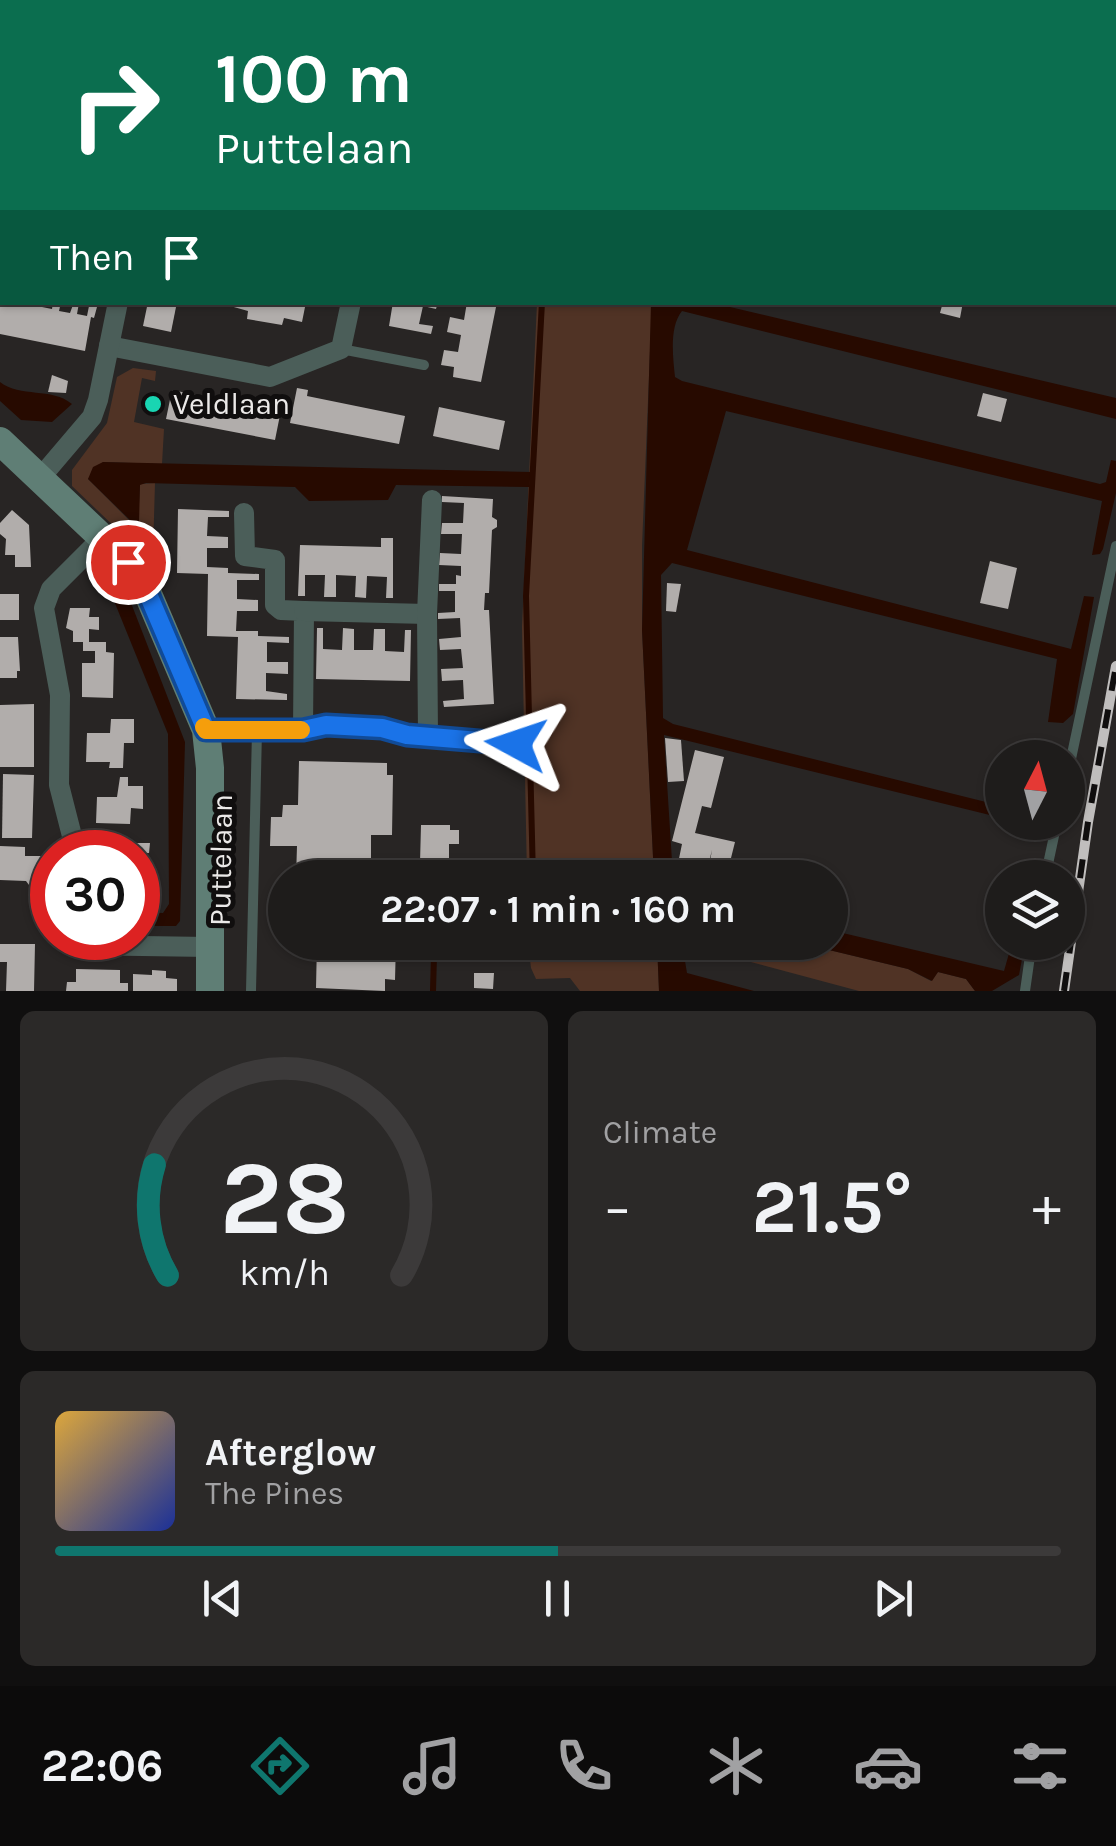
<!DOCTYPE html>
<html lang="en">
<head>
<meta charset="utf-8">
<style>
  :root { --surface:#1e1c1b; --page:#2b2928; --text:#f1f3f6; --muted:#a1a1a3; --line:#3c3a3a; --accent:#0f766e }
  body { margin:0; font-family:Karla,sans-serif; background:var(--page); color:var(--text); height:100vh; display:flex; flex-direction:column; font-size:38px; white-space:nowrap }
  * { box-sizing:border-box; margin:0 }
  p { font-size:32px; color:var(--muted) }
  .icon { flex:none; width:55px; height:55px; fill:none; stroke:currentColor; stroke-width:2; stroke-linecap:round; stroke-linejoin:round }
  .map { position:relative; height:991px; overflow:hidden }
  .side { display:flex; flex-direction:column; gap:20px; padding:20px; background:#100f0f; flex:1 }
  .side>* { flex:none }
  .guide { position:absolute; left:0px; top:0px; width:1118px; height:305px; box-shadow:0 2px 8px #0004,0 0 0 2px var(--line); background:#0b6e4f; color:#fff; overflow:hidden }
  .needle { width:65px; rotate:6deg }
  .fabs { position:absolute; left:985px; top:740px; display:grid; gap:20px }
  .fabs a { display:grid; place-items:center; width:100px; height:100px; border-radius:50%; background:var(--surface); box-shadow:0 2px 8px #0004,0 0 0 2px var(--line); font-size:50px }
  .speed { position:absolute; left:30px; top:830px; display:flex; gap:20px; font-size:50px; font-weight:700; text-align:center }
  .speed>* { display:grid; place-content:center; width:130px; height:130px; border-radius:50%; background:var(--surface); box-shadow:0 2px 8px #0004,0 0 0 2px var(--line); line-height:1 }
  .speed .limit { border:15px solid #d22; background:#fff; color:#111 }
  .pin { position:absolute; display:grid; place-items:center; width:85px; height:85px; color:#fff; margin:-42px; border:5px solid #fff; border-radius:50%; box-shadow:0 2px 10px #0007 }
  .me { position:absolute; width:110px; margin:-55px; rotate:275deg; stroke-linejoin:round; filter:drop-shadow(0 0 8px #0008) }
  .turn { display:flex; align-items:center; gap:35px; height:210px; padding:0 50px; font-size:45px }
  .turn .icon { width:130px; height:130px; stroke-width:2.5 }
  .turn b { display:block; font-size:70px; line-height:85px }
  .then { display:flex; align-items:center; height:95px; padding:0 50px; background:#0003; gap:20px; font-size:38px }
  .big { font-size:75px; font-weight:700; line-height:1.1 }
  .side .widget { flex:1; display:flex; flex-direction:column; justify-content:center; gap:15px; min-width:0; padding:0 35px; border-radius:15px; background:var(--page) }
  .side .dial { align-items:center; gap:0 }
  .dial svg { height:260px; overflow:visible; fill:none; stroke:var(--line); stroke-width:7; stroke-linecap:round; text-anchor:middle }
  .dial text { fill:var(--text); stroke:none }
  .song { display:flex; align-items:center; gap:30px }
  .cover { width:120px; height:120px; border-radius:15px; background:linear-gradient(135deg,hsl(40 70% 55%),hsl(230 70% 35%)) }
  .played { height:10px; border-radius:5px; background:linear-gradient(90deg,var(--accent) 50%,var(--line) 50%) }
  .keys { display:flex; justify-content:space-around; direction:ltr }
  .heat { display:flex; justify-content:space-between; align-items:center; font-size:55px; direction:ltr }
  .side .tiles { flex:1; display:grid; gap:20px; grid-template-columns:1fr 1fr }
  .widget:last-child { grid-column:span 2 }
  .trip { position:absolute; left:268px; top:860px; width:580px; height:100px; border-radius:50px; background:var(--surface); box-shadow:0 2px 8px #0004,0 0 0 2px var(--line); font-weight:700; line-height:100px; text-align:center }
  .tabs { display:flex; height:160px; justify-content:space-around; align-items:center; background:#0c0b0b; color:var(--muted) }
  .tabs .icon { width:70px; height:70px }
  .tabs .current { color:var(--accent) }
  .tabs b { font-size:45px; color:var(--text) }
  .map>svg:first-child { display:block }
</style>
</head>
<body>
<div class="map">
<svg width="1116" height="991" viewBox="0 0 1116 991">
  <rect width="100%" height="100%" fill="#282524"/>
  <g fill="#503325">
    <path d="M537 303H652L642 546V630L654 877H527L522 627Z"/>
    <path d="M133 368 156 371 155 381 142 378 134 422 164 429 162 464 103 462 88 479 131 522 138 523 140 484 155 483 153 552 147 558 72 486V470L107 423 117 377Z"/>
    <path d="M528 943H657L659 991H580L570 978 536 979 531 968Z"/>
    <path d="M682 943H800L908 969 931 981 938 972 966 979 975 991H859L702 949 682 950Z"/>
  </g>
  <g fill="#270a00">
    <path d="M651 303H713L1116 398V419L682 311C669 327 673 357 675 377L682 381 1100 484 1106 482 1111 460 1116 461V493L1103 549 1100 554 1092 555 1102 501 726 411 687 550 1071 649 1084 596 1094 597 1073 714 1063 723 1048 722 1057 659 672 563 661 575 663 718 673 724 1002 806V818L664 735 673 877H654L642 630Z"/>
    <path d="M0 382C20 398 52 387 72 404L52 422 21 420 0 401Z"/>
    <path d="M103 462 531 472 529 487 396 485 388 500 309 501 295 487 146 483 140 485 139 524 132 522 88 479 93 467Z"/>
    <path d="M119 572 185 742 180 921 176 926H138V912L163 913 169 904 168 734 108 586Z"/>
    <path d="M830 930 1004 971 1012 943H1025L1019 975 992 991H975L966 979 938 972 932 981 908 969 800 943 830 942Z"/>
    <path d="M657 943H682L687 973 754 991H659Z"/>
  </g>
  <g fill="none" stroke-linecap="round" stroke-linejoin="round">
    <g stroke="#270a00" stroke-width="6">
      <path d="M554 2V0"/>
      <path d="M533 878 526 596 542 302"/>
      <path d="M433 991 434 955 440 946 496 947 514 942"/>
    </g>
  </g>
  <g fill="#b1adab">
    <path d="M0 302 34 306 35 302H43L42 307 52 309 53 302H61L59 311 70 313 74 302 79 303 77 314 87 316 89 306 97 307 94 318 91 317 85 351 0 334Z"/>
    <path d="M148 302H177L171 332 143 326Z"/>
    <path d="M216 302H306L302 322 284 318 282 325 247 319 248 311Z"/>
    <path d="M393 302H438L436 309 423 306 419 324 433 326 431 334 389 326Z"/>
    <path d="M467 302H497L481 382 453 377 454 367 441 365 444 350 458 352 461 335 447 332 450 317 464 320Z"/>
    <path d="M943 302H963L960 318 940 313Z"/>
    <path d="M52 375 68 381 66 393 48 392Z"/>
    <path d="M297 388 308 390 307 396 405 416 399 444 290 423Z"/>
    <path d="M172 390 270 410 271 403 282 405 275 440 166 419Z"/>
    <path d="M983 393 1007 399 1001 422 977 416Z"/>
    <path d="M439 407 505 421 499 450 433 436Z"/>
    <path d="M442 496 493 499 492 517 497 520V527L492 530 489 593H485L484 610H489L494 704 444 707 443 701 464 699 463 680 442 681 441 669 463 668 461 649 440 650 439 639 461 637 460 618 438 619V613L455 612V591H439V584H456V575L461 576V566L439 565 440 553 461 554 462 534H441L442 523H463L464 503 442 502Z"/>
    <path d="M178 509 229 511V517H208L207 536 228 537V548H207V567L228 568V573L259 574V580H237V599L258 600V611H237L236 631H258V636L289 637V643L267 642V662H288V674L266 673V691L287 694V700L236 699 238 637 207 636 208 574 177 573Z"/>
    <path d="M12 510 29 525 31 567H15V555H5L6 539 0 534V523Z"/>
    <path d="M381 538H393V598H386L387 577 367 576 366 598 355 597 356 576 336 575V597H324L325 575H305V596H298L300 545 381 547Z"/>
    <path d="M990 561 1017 568 1008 609 980 603Z"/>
    <path d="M667 583 681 584 676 612 666 611Z"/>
    <rect x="0" y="594" width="19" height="26"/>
    <path d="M70 608H90L89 617H99V630L89 629V642H106V652L114 653 113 698 82 697V663H95V651H83V642H73V631L66 628Z"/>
    <path d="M317 628H323V649L342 650 343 628 354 629V650H373L374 629H385V651L404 652 405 630H411L410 681 316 679Z"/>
    <path d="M0 637H18L20 671H17V678H0Z"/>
    <path d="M34 704V767H0V705Z"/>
    <path d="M111 719H134V743H124L123 768H109L110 762H86L87 733H110Z"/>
    <path d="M665 738 681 740 684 781 668 782Z"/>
    <path d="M695 750 724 757 711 808 702 806 695 833 735 842 726 878H707L712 850 705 878H675L682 844 672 841Z"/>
    <path d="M299 761 387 763V775H393L392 835H371V862L356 861V878H296L297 846H270L271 817H282L283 805H298Z"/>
    <path d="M3 774 34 775 32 838H2Z"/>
    <path d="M120 777H128V786H143V809L131 808 130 824 96 823 97 797H117Z"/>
    <path d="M421 825H450V830H459V844H449V863H420Z"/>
    <path d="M117 843H150L149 853 117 852Z"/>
    <path d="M0 846 25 847V856H46L45 885H29L26 881 0 880Z"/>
    <path d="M317 942H396L395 980 385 979V991L316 988Z"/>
    <path d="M0 944H35L34 991H6L7 962H0Z"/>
    <path d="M76 969 120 970V983H128V991H66L67 982H76Z"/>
    <path d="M152 970 166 971V978L177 979V991H133V974L152 975Z"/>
    <path d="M474 973H494L493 989 474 988Z"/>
  </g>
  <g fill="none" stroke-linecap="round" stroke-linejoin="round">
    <g stroke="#4b5e59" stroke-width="10">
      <path d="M341 349 424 365"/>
      <path d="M1068 773 1116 546"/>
      <path d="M1045 878 1057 822"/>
      <path d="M251 991 257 731"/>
      <path d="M1025 991 1032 942"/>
    </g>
    <g stroke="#4b5e59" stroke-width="20">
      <path d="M433 0 445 2"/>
      <path d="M51 2V0"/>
      <path d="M287 2 288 0"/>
      <path d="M0 34 2 35"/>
      <path d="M109 346 270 377 341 349 351 302"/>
      <path d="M41 477 92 417 98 400 118 302"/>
      <path d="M244 513 245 556 275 560V605L281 610 304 611 303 730"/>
      <path d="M304 611 427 614"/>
      <path d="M206 730H303L326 725 382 727 407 735 516 744"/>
      <path d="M428 736 427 614 432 500"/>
      <path d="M72 852V836L59 785 60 695 44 608 51 589 102 538"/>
      <path d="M74 938V945L209 947"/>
    </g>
    <path stroke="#5f7e75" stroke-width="28" d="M0 441 128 562 148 594 206 730 210 768V991"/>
    <g stroke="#c0bebd" stroke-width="10">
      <path id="rail" d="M1064 991 1088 822 1116 666"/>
    </g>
    <use href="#rail" stroke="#100e0e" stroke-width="6" stroke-dasharray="19" stroke-linecap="butt"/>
  </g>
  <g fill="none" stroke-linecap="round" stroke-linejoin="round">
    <g stroke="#114b97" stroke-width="25">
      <path id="route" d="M128 562 148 594 206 730H303L326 725 382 728 407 735 516 744"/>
    </g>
    <use href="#route" stroke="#1a73e8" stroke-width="18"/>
    <path stroke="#f59e0b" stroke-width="18" d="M204 727 206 730H301"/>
  </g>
  <circle fill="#19d5b2" stroke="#100e0e" stroke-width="4" cx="153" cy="404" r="10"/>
  <g text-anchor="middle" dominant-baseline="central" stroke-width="10" stroke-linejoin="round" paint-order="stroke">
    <g font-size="30" fill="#ebe9e8" stroke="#100e0e" text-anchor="start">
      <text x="173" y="404">Veldlaan</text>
    </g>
    <g font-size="30" fill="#ebe9e8" stroke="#100e0e">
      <text transform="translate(221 860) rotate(-89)">Puttelaan</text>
    </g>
  </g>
</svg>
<div class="fabs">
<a><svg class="needle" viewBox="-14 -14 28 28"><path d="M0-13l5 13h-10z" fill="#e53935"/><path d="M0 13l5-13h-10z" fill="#a1a1a3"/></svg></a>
<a><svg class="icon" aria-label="layers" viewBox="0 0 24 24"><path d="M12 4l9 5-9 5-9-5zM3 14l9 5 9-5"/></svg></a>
</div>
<div class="speed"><div class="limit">30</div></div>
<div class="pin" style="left:128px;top:562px;background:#d93025"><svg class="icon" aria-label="arrive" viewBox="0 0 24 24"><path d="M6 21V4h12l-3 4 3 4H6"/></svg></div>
<svg class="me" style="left:516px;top:744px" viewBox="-20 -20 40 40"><path d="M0-17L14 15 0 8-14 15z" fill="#1a73e8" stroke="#fff" stroke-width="4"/></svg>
<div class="trip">22:07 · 1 min · 160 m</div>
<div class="guide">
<div class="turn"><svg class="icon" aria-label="right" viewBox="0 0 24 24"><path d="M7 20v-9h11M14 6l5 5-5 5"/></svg><div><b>100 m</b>Puttelaan</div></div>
<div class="then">Then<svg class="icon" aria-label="arrive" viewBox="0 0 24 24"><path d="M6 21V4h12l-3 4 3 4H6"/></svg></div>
</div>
</div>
<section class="side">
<div class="tiles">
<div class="widget dial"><svg viewBox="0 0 100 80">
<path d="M14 69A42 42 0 1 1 86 69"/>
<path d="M14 69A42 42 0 0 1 10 35" stroke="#0f766e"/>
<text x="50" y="56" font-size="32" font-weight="700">28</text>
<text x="50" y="72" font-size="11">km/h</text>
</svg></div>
<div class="widget"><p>Climate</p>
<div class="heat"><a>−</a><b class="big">21.5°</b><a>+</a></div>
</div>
<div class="widget">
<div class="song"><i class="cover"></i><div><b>Afterglow</b><p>The Pines</p></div></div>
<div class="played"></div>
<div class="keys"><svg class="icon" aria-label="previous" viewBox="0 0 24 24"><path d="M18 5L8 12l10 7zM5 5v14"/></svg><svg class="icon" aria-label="pause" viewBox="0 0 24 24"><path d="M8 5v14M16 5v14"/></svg><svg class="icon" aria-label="next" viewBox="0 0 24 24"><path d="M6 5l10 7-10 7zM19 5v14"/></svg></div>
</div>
</div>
</section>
<nav class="tabs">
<b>22:06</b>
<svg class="icon current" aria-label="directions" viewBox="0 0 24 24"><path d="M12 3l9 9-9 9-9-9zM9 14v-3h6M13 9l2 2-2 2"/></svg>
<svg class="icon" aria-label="music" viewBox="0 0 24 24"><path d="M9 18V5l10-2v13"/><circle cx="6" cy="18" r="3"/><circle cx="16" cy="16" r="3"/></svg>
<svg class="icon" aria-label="phone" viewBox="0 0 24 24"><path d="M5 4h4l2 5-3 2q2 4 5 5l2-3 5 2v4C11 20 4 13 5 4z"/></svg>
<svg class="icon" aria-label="climate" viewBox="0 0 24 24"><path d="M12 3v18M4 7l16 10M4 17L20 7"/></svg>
<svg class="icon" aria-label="car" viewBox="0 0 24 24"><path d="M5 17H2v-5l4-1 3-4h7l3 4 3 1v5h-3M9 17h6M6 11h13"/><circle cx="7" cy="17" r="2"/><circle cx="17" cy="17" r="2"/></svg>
<svg class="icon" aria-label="filters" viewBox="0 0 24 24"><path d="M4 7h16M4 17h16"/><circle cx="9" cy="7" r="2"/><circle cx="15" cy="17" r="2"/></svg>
</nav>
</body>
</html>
